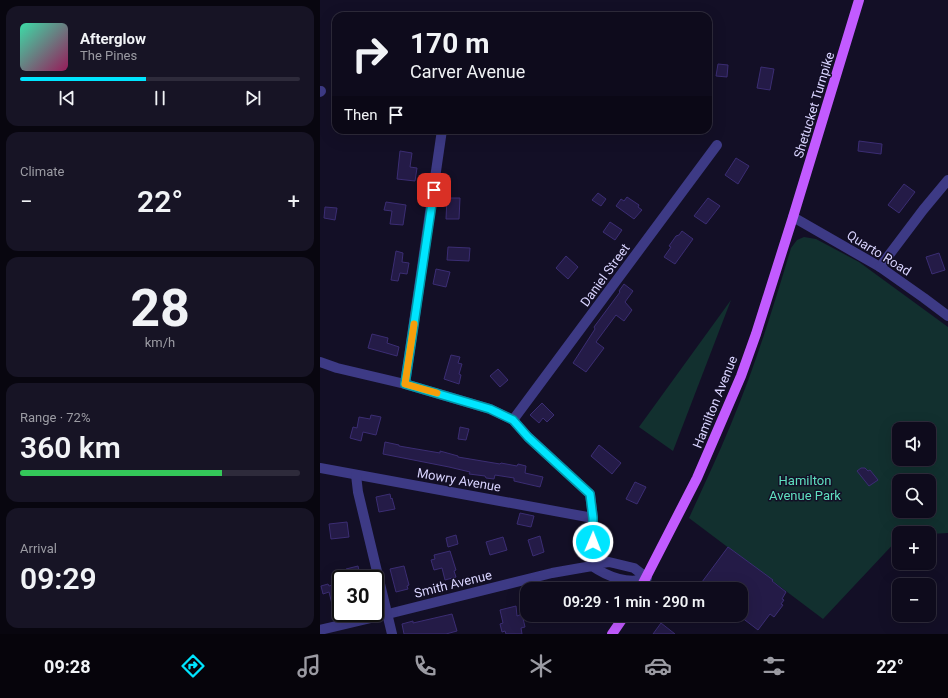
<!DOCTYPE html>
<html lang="en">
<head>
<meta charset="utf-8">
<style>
  :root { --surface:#0e0b1c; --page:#171425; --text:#f1f3f6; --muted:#9b9ba3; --line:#2e2b3b; --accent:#00e5ff }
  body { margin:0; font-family:Roboto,sans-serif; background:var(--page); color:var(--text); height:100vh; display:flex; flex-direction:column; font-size:15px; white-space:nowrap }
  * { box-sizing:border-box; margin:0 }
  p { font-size:13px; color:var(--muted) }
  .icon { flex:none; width:22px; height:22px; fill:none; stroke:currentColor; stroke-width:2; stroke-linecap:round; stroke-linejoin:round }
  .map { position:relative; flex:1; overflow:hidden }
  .details { display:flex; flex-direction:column; gap:6px; padding:6px; background:#08060f; width:320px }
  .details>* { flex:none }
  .top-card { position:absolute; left:12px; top:12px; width:380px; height:122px; border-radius:12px; box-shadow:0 4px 16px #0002,0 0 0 1px var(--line); background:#0e0b1c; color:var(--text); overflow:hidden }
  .buttons { position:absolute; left:572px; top:422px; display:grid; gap:8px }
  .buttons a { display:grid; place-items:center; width:44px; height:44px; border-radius:8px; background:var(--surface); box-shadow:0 4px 16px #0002,0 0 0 1px var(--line); font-size:20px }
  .speed { position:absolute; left:12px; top:570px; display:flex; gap:8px; font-size:20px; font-weight:700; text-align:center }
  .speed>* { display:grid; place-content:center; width:52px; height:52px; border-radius:50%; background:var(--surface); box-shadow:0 4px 16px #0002,0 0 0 1px var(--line); line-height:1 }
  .speed .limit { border:2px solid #111; border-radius:6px; background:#fff; color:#111 }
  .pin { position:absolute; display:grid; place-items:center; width:34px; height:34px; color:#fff; margin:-17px; border-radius:8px; box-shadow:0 2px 6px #0006 }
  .me { position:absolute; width:44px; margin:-22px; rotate:1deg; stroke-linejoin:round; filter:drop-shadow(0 0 3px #0008) }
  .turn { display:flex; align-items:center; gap:14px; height:84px; padding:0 12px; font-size:18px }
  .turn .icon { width:52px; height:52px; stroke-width:2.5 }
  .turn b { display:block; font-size:28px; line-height:34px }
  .then { display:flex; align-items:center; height:38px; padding:0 12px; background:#0003; gap:8px; font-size:15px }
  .big { font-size:30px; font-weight:600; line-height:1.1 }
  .details .card { flex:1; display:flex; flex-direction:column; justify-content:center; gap:6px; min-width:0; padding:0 14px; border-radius:12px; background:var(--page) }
  .details .dial { align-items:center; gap:0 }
  .dial b { font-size:52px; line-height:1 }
  .song { display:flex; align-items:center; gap:12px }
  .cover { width:48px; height:48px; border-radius:6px; background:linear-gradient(135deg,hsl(160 70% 55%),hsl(330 70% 35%)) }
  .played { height:4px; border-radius:2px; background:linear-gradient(90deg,var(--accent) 45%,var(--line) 45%) }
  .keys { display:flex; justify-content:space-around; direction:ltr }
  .heat { display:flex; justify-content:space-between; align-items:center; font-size:22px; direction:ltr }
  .charge { height:6px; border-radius:3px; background:linear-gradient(90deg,#34c759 72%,var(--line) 0) }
  .trip { position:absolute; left:200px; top:582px; width:228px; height:40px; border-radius:12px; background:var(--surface); box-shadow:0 4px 16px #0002,0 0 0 1px var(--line); font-weight:600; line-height:40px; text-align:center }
  .tabs { display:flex; height:64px; justify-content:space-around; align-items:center; background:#06040b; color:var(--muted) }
  .tabs .icon { width:28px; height:28px }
  .tabs .active { color:var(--accent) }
  .tabs b { font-size:18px; color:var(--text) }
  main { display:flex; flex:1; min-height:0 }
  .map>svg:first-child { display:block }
</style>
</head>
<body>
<main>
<section class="details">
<div class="card">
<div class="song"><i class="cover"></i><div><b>Afterglow</b><p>The Pines</p></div></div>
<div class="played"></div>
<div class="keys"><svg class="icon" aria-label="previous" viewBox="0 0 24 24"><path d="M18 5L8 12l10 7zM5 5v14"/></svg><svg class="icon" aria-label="pause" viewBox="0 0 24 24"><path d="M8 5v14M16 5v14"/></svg><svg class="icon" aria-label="next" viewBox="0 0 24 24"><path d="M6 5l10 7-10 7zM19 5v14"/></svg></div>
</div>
<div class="card"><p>Climate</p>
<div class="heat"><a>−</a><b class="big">22°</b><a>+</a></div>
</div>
<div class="card dial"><b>28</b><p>km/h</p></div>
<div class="card"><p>Range · 72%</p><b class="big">360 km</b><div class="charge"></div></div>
<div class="card"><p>Arrival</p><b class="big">09:29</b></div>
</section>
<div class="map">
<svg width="628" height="634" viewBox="0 0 628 634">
  <rect width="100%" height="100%" fill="#130f26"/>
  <g fill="#12302f" fill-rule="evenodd">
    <path d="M484 237 496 239 539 262 628 327V533L609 534 579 533V538L503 619 369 518C383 487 398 456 411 424 435 367 453 308 471 248L477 240ZM579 429H609V459H579ZM579 481H609V511H579Z"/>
    <path d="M411 300 353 451 319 427Z"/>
  </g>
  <g fill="#241b47" stroke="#3b2d73">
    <path d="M398 64 408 65 407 77 396 76Z"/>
    <path d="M441 67 454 69 450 90 437 88Z"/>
    <path d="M539 141 562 144 561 154 538 151Z"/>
    <path d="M80 151 92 153 90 167 97 168 95 181 77 179Z"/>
    <path d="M416 158 429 166 418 184 405 175Z"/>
    <path d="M584 184 595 192 579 213 568 205Z"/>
    <path d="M278 193 286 199 281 206 272 200Z"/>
    <path d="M307 197 319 205 318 207 322 210 314 219 296 206 301 199 304 201Z"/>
    <path d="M127 198H140L139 219H126Z"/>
    <path d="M388 198 400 206 386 224 374 216Z"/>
    <path d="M66 202 86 205 83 225 70 224 72 211 64 210Z"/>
    <path d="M5 207 17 208 15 220 4 218Z"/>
    <path d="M290 222 302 230 295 240 283 232Z"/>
    <path d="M362 231 373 239 355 264 344 257 351 247 349 246 356 236 359 235Z"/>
    <path d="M128 247 150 248 149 261 127 260Z"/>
    <path d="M76 251 83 253 82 262 89 263 87 274 80 273 78 281 71 280Z"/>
    <path d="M619 253 625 270 612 274 606 257Z"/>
    <path d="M246 256 258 267 248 279 236 268Z"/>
    <path d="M116 269 130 272 126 287 113 284Z"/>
    <path d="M304 284 313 291 305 302 312 310 304 321 296 315 276 342 284 348 266 372 253 363 275 329 274 327 300 292 299 291Z"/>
    <path d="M52 334 68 338 67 343 79 347 77 356 48 348Z"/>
    <path d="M131 355 140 357 138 363 142 364 139 374 141 375 139 384 124 379Z"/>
    <path d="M178 369 188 380 180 387 170 376Z"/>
    <path d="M222 403 234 415 227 422 223 418 219 423 210 415Z"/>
    <path d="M51 415 61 417 56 435 43 432 41 441 30 438 33 427 37 428 39 417 50 419Z"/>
    <path d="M140 427 149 429 146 440 138 439Z"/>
    <path d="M65 442 79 445V446L120 453V451L138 456V457L180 464 181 463 197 466 198 464 206 466 205 473 223 477 220 487 194 481V478L175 475 174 479 166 478 165 476 149 474 150 472 129 467 63 454Z"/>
    <path d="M279 445 301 463 292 474 271 456Z"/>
    <path d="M541 468H545L548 471 550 470 558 480 549 486 537 471Z"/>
    <path d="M315 482 326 487 317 504 306 499Z"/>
    <path d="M70 494 71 499 72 498 75 509 59 512 56 497Z"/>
    <path d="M200 513 214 516 211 527 197 524Z"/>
    <path d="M27 522 29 537 11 539 9 524Z"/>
    <path d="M136 535 138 544 128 547 126 538Z"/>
    <path d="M220 536 224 552 213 556 208 540Z"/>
    <path d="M183 537 187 550 170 555 166 542Z"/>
    <path d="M408 547 453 580 452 581 466 592 462 599 464 600 461 604 463 605 454 617 450 614 438 630 421 617V589H383L379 586Z"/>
    <path d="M130 551 136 570 134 571 136 577 125 580 122 568 114 570 111 560 115 559 114 555Z"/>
    <path d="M38 566 41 579H28L26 569Z"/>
    <path d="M84 566 89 585 87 586 88 589 76 592 70 569Z"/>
    <path d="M19 583 21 591V602L12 604 9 592 3 594 1 586 8 584 9 586Z"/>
    <path d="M196 606 197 616 202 614 205 627 201 628 202 634H186L185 631 182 632 180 624 183 623 180 610Z"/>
    <path d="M132 614 137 631 126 634H84L82 624 93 621V623Z"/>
    <path d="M341 623 355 634H333Z"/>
  </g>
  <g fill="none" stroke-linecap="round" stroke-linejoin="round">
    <g stroke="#3d3a85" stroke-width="10">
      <path d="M0 92 1 91"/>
      <path d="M473 217 560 267 604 298 628 316"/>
      <path d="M560 267 603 210 628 180"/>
      <path d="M0 362 17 368 85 384 170 409 193 420 208 437 270 494 273 518 272 566"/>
      <path d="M85 384 122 130"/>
      <path d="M193 420 397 145"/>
      <path d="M0 468 273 518"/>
      <path d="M36 475 38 492 72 634"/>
      <path d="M0 630 68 614 232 573 272 566 282 563 289 562 314 568 327 578C309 585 288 577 272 566"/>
    </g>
    <g stroke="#c25bff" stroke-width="10">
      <path d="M320 589 377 478 421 376 436 334 473 217 539 0"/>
      <path d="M292 634 305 615"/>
    </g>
  </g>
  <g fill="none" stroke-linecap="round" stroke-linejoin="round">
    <g stroke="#0095a6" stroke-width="10">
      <path id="route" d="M114 190 85 384 170 409 193 420 208 437 270 494 273 518V542"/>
    </g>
    <use href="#route" stroke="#00e5ff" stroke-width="7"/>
    <path stroke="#f59e0b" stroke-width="7" d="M94 324 85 384 117 393"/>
  </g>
  <g text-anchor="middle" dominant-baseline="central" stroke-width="3" stroke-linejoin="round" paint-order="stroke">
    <g font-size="13" fill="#d9d4ff" stroke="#130f26">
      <text transform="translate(494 105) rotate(-73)">Shetucket Turnpike</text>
      <text transform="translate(559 253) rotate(32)">Quarto Road</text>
      <text transform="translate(285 275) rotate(-54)">Daniel Street</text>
      <text transform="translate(395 402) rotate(-68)">Hamilton Avenue</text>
      <text transform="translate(139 480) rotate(10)">Mowry Avenue</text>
      <text transform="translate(133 584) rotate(-14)">Smith Avenue</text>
    </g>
    <g font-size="13" fill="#5fe0c0" stroke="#130f26">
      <text x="485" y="480">Hamilton<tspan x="485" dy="15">Avenue Park</tspan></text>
    </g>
  </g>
</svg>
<div class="buttons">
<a><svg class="icon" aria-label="sound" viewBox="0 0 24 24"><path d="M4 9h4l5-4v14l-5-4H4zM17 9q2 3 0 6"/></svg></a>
<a><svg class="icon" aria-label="search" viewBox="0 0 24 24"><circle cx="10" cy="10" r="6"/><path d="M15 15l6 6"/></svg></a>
<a>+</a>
<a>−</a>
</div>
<div class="speed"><div class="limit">30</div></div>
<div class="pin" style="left:114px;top:190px;background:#d93025"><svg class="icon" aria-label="arrive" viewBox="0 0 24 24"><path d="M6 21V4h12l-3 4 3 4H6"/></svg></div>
<svg class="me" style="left:273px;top:542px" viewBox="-20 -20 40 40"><circle r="17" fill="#00e5ff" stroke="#fff" stroke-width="3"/><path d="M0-11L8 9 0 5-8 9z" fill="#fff"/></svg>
<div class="trip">09:29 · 1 min · 290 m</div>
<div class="top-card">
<div class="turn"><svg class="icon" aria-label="right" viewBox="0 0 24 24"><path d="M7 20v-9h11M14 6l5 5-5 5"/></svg><div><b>170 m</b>Carver Avenue</div></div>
<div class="then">Then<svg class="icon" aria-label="arrive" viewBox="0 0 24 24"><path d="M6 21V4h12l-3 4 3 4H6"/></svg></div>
</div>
</div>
</main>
<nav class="tabs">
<b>09:28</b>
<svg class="icon active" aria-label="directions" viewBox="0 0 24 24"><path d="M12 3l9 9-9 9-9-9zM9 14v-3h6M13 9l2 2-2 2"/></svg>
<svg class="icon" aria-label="music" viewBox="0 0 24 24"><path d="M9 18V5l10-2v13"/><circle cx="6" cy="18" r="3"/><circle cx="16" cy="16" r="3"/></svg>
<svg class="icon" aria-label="phone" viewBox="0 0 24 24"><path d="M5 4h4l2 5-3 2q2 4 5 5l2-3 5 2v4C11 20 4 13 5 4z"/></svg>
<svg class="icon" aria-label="climate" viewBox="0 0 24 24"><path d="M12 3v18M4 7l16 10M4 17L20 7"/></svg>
<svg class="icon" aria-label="car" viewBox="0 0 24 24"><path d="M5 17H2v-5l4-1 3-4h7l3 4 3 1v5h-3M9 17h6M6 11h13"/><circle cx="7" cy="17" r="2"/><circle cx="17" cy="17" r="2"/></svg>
<svg class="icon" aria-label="filters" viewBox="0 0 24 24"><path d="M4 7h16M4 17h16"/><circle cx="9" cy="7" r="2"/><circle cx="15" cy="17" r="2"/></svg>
<b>22°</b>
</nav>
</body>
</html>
